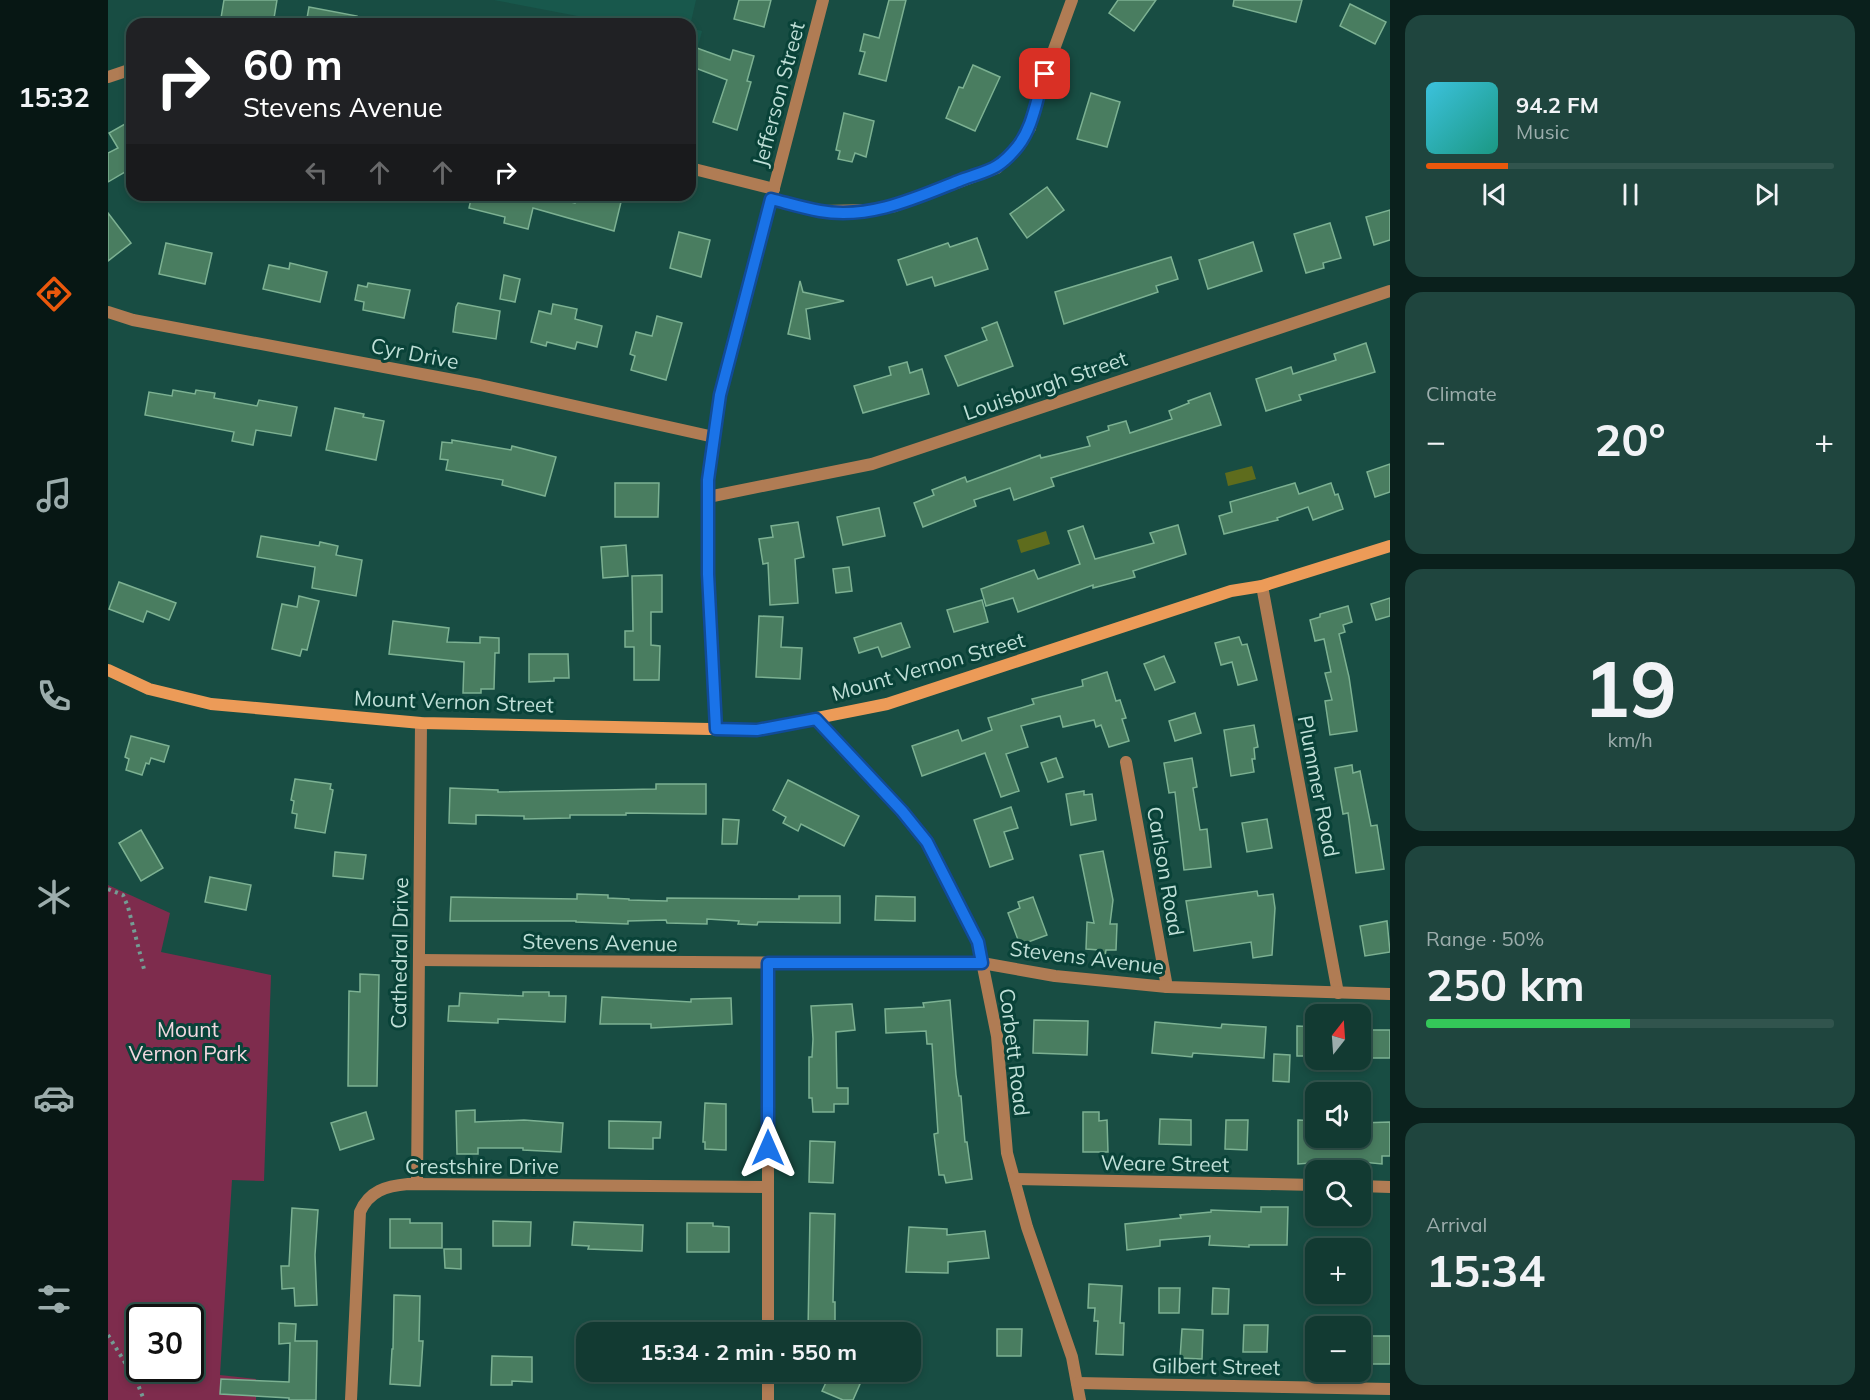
<!DOCTYPE html>
<html lang="en">
<head>
<meta charset="utf-8">
<style>
  :root { --surface:#123a32; --page:#1f453e; --text:#f1f3f6; --muted:#9cadac; --line:#31544d; --accent:#ea580c }
  body { margin:0; font-family:Mulish,sans-serif; background:var(--page); color:var(--text); height:100vh; display:flex; flex-direction:column; font-size:22px; white-space:nowrap }
  * { box-sizing:border-box; margin:0 }
  p { font-size:20px; color:var(--muted) }
  .icon { flex:none; width:33px; height:33px; fill:none; stroke:currentColor; stroke-width:2; stroke-linecap:round; stroke-linejoin:round }
  .map { position:relative; flex:1; overflow:hidden }
  .panel { display:flex; flex-direction:column; gap:15px; padding:15px; background:#0a201c; width:480px }
  .panel>* { flex:none }
  .top-card { position:absolute; left:18px; top:18px; width:570px; height:183px; border-radius:18px; box-shadow:0 3px 9px #0003,0 0 0 2px var(--line); background:#202124; color:#fff; overflow:hidden }
  .needle { width:39px; rotate:17deg }
  .buttons { position:absolute; left:1197px; top:1004px; display:grid; gap:12px }
  .buttons a { display:grid; place-items:center; width:66px; height:66px; border-radius:12px; background:var(--surface); box-shadow:0 3px 9px #0003,0 0 0 2px var(--line); font-size:30px }
  .speed { position:absolute; left:18px; top:1304px; display:flex; gap:12px; font-size:30px; font-weight:700; text-align:center }
  .speed>* { display:grid; place-content:center; width:78px; height:78px; border-radius:50%; background:var(--surface); box-shadow:0 3px 9px #0003,0 0 0 2px var(--line); line-height:1 }
  .speed .limit { border:3px solid #111; border-radius:9px; background:#fff; color:#111 }
  .pin { position:absolute; display:grid; place-items:center; width:51px; height:51px; color:#fff; margin:-26px; border-radius:12px; box-shadow:0 3px 9px #0006 }
  .me { position:absolute; width:66px; margin:-33px; rotate:0deg; stroke-linejoin:round; filter:drop-shadow(0 0 4px #0008) }
  .turn { display:flex; align-items:center; gap:21px; height:126px; padding:0 18px; font-size:27px }
  .turn .icon { width:78px; height:78px; stroke-width:2.5 }
  .turn b { display:block; font-size:42px; line-height:51px }
  .lanes { display:flex; align-items:center; height:57px; padding:0 18px; background:#0003; justify-content:center; gap:30px; direction:ltr }
  .lanes .off { opacity:.35 }
  .big { font-size:45px; font-weight:700; line-height:1.1 }
  .panel .tile { flex:1; display:flex; flex-direction:column; justify-content:center; gap:9px; min-width:0; padding:0 21px; border-radius:18px; background:var(--page) }
  .panel .dial { align-items:center; gap:0 }
  .dial b { font-size:78px; line-height:1 }
  .song { display:flex; align-items:center; gap:18px }
  .cover { width:72px; height:72px; border-radius:9px; background:linear-gradient(135deg,hsl(190 70% 55%),hsl(170 70% 35%)) }
  .played { height:6px; border-radius:3px; background:linear-gradient(90deg,var(--accent) 20%,var(--line) 20%) }
  .keys { display:flex; justify-content:space-around; direction:ltr }
  .heat { display:flex; justify-content:space-between; align-items:center; font-size:33px; direction:ltr }
  .charge { height:9px; border-radius:4px; background:linear-gradient(90deg,#34c759 50%,var(--line) 0) }
  .trip { position:absolute; left:468px; top:1322px; width:345px; height:60px; border-radius:18px; background:var(--surface); box-shadow:0 3px 9px #0003,0 0 0 2px var(--line); font-weight:700; line-height:60px; text-align:center }
  main { display:flex; flex:1; min-height:0 }
  .tabs { display:flex; flex-direction:column; width:108px; justify-content:space-around; align-items:center; background:#071714; color:var(--muted) }
  .tabs .icon { width:42px; height:42px }
  .tabs .selected { color:var(--accent) }
  .tabs b { font-size:27px; color:var(--text) }
  .map>svg:first-child { display:block }
</style>
</head>
<body>
<main>
<nav class="tabs">
<b>15:32</b>
<svg class="icon selected" aria-label="directions" viewBox="0 0 24 24"><path d="M12 3l9 9-9 9-9-9zM9 14v-3h6M13 9l2 2-2 2"/></svg>
<svg class="icon" aria-label="music" viewBox="0 0 24 24"><path d="M9 18V5l10-2v13"/><circle cx="6" cy="18" r="3"/><circle cx="16" cy="16" r="3"/></svg>
<svg class="icon" aria-label="phone" viewBox="0 0 24 24"><path d="M5 4h4l2 5-3 2q2 4 5 5l2-3 5 2v4C11 20 4 13 5 4z"/></svg>
<svg class="icon" aria-label="climate" viewBox="0 0 24 24"><path d="M12 3v18M4 7l16 10M4 17L20 7"/></svg>
<svg class="icon" aria-label="car" viewBox="0 0 24 24"><path d="M5 17H2v-5l4-1 3-4h7l3 4 3 1v5h-3M9 17h6M6 11h13"/><circle cx="7" cy="17" r="2"/><circle cx="17" cy="17" r="2"/></svg>
<svg class="icon" aria-label="filters" viewBox="0 0 24 24"><path d="M4 7h16M4 17h16"/><circle cx="9" cy="7" r="2"/><circle cx="15" cy="17" r="2"/></svg>
</nav>
<div class="map">
<svg width="1282" height="1400" viewBox="0 0 1282 1400">
  <rect width="100%" height="100%" fill="#184d43"/>
  <g fill="#18584c">
    <path d="M386 0H588L582 26V24H501L480 18Z"/>
    <path d="M582 28 594 31 589 50 582 48Z"/>
  </g>
  <path fill="#7e2c4d" fill-rule="evenodd" d="M0 885 62 913 53 952 163 975 156 1181 124 1180 112 1375 148 1379V1400H0ZM32 1317H82V1368H32Z"/>
  <g fill="#5e6c1d">
    <path d="M1144 466 1148 479 1120 486 1117 473Z"/>
    <path d="M938 531 942 544 913 553 909 540Z"/>
  </g>
  <g fill="#497d60" stroke="#7cb192" stroke-width="1.5">
    <path d="M116 0H169L165 24H112Z"/>
    <path d="M631 0H663L656 27 626 19Z"/>
    <path d="M781 0H798L778 81 751 74 757 52 752 51 756 34 771 38Z"/>
    <path d="M1010 0H1048L1026 31 1001 13Z"/>
    <path d="M1126 0H1194L1188 22 1125 6Z"/>
    <path d="M1242 4 1278 22 1267 44 1232 26Z"/>
    <path d="M201 7 249 16 248 24H198Z"/>
    <path d="M586 47 622 60 625 50 646 56 639 81 643 82 629 130 605 122 619 80 582 66Z"/>
    <path d="M865 65 892 77 867 131 838 118 851 87 855 88Z"/>
    <path d="M983 93 1012 102 999 147 969 139Z"/>
    <path d="M736 113 766 121 758 157 747 153 744 162 730 159 732 151 728 150Z"/>
    <path d="M24 120V172L22 169 0 182V153L10 148 1 133Z"/>
    <path d="M939 187 956 210 919 238 902 214Z"/>
    <path d="M364 195H437L467 203 469 195H487L513 202 506 231 425 208 420 229 396 223 397 217 361 208Z"/>
    <path d="M1282 210V240L1266 245 1258 217Z"/>
    <path d="M0 213 23 243 0 261Z"/>
    <path d="M1222 223 1233 258 1215 263 1216 268 1198 273 1186 234Z"/>
    <path d="M571 232 602 240 593 277 562 268Z"/>
    <path d="M869 238 880 269 827 286 824 277 799 285 790 260 840 243 842 247Z"/>
    <path d="M1145 242 1154 271 1100 289 1091 260Z"/>
    <path d="M58 243 104 253 97 284 51 274Z"/>
    <path d="M1063 257 1070 279 1048 286 1050 292 956 324 947 292Z"/>
    <path d="M182 263 219 272 212 302 155 289 161 265 181 269Z"/>
    <path d="M396 275 412 279 407 302 392 299Z"/>
    <path d="M692 281 695 292 736 301 698 309 702 339 680 334Z"/>
    <path d="M260 283 302 290 296 318 255 310 256 302 247 300 250 285 259 287Z"/>
    <path d="M350 303 392 311 388 339 345 332 348 307Z"/>
    <path d="M445 304 469 309 467 319 494 326 489 347 469 342 467 349 439 342 438 346 423 342 431 311 443 314Z"/>
    <path d="M549 316 574 323 558 380 523 370 527 356 522 354 528 332 544 336Z"/>
    <path d="M889 322 905 366 850 386 837 356 879 340 874 328Z"/>
    <path d="M1258 343 1267 372 1191 395 1193 400 1158 411 1148 379 1183 367 1185 374 1228 360 1226 354Z"/>
    <path d="M799 362 802 373 814 369 821 394 755 413 746 386 783 375 781 367Z"/>
    <path d="M65 390 87 394 88 390 107 393 106 398 149 406 151 400 189 407 183 436 148 430 145 445 124 441 126 432 37 415 41 392 64 396Z"/>
    <path d="M1102 393 1113 425 943 478 946 486 906 500 902 488 866 500 868 506 815 527 806 503 826 495 824 490 857 477 859 482 932 455 933 458 982 446 979 437 1001 430 1000 426 1018 421 1022 433 1064 419 1061 411 1081 403 1080 401Z"/>
    <path d="M227 408 256 414 255 417 276 421 268 460 218 450Z"/>
    <path d="M344 440 403 450 404 446 448 457 437 496 394 485 395 480 338 470 340 460 332 459 334 442 344 443Z"/>
    <path d="M1282 464V492L1267 497 1259 472Z"/>
    <path d="M507 483H551L550 517H507Z"/>
    <path d="M1187 483 1191 494 1223 483 1227 495 1230 494 1235 509 1205 520 1200 507 1169 518 1170 520 1116 534 1111 516 1124 512 1122 502Z"/>
    <path d="M771 508 777 536 735 545 729 517Z"/>
    <path d="M690 522 696 557 687 559 690 603 662 605 660 563 655 564 651 539 665 537 663 526Z"/>
    <path d="M1070 525 1078 554 1025 571 1027 577 985 588V585L910 612 905 598 878 606 873 589 926 570 930 579 972 564 960 531 975 526 987 559 1046 543 1042 533Z"/>
    <path d="M153 536 211 546 212 542 230 546 228 555 254 560 248 596 204 588 207 567 149 557Z"/>
    <path d="M518 545 520 576 495 578 493 547Z"/>
    <path d="M741 567 744 591 728 593 725 569Z"/>
    <path d="M554 575V612H543V645L552 646 551 680H526V647H517V631H525L524 576Z"/>
    <path d="M11 582 68 603 61 620 39 611 35 622 1 609Z"/>
    <path d="M191 596 211 601 199 650 194 649 192 656 164 649 174 604 189 607Z"/>
    <path d="M1282 598V616L1268 620 1263 604Z"/>
    <path d="M874 600 880 622 846 632 839 610Z"/>
    <path d="M1240 606 1244 622 1235 625 1237 632 1231 634 1241 677 1249 731 1222 735 1217 701 1224 700 1217 673 1223 672 1216 639 1207 641 1202 620 1212 617V614Z"/>
    <path d="M651 616 675 617 673 647 694 648 692 679 648 677Z"/>
    <path d="M285 621 341 628 339 642 372 643V637L391 638V653H387L386 689H373V693H355L356 662 281 654Z"/>
    <path d="M793 623 802 647 774 657 770 647 751 653 746 638Z"/>
    <path d="M1131 637 1134 645 1139 644 1149 680 1130 685 1124 662 1113 665 1107 643Z"/>
    <path d="M421 654H460L461 678H446V681L421 682Z"/>
    <path d="M1056 656 1067 682 1047 690 1036 664Z"/>
    <path d="M999 672 1008 701 1012 700 1018 718 1014 719 1021 741 1001 747 993 725 988 727 986 720 955 727 952 716 913 726 920 747 898 754 911 791 893 797 877 753 814 776 804 746 850 730 854 741 884 730 880 718 926 704 924 699 975 686 974 680Z"/>
    <path d="M1087 713 1093 733 1067 741 1061 721Z"/>
    <path d="M1146 725 1150 747 1146 748 1147 759H1144L1146 772 1123 776 1116 730Z"/>
    <path d="M23 736 61 746 56 762 43 758 41 764 38 763 34 775 18 770 21 759 17 757Z"/>
    <path d="M948 758 955 777 940 782 933 763Z"/>
    <path d="M1084 758 1089 787 1085 788 1092 830 1099 829 1103 867 1076 870 1067 792 1061 793 1056 763Z"/>
    <path d="M1244 765 1245 773 1252 771 1263 826 1269 825 1276 869 1248 873 1240 813 1235 814 1227 768Z"/>
    <path d="M187 779 223 784 222 789 225 790 217 833 187 828 189 814 184 813 186 801 183 800Z"/>
    <path d="M680 780 751 816 736 846 693 824 690 831 675 823 678 817 665 810Z"/>
    <path d="M548 784H598V814L518 813V815H462V818L416 819V816L368 815V824L341 823 342 788 390 790V792L548 789Z"/>
    <path d="M976 791V795L984 794 988 820 963 825 958 794Z"/>
    <path d="M903 807 910 828 896 832 905 859 882 867 866 820Z"/>
    <path d="M615 819 631 820 629 844H614Z"/>
    <path d="M1159 819 1164 848 1139 852 1134 823Z"/>
    <path d="M33 830 55 868 33 881 11 843Z"/>
    <path d="M995 851 1005 900 1002 924H1009L1008 950H998L996 963 994 964 991 950 978 949 979 922 986 923 972 855Z"/>
    <path d="M227 852 258 855 255 879 225 876Z"/>
    <path d="M102 877 143 885 138 910 97 902Z"/>
    <path d="M1149 891 1150 896 1165 894 1167 908 1164 955 1145 958 1143 942 1086 951 1078 901Z"/>
    <path d="M469 894 500 895V898L521 899V900L559 901V898L691 899V896H732V923L650 922 649 925 630 924 631 921 599 919V924L559 923 558 920 520 921V924L468 922V921H342L343 897 469 899Z"/>
    <path d="M768 896 807 897V921L767 920Z"/>
    <path d="M925 897 939 935 912 945 900 913 912 908 910 902Z"/>
    <path d="M1279 921 1282 952 1257 956 1252 926Z"/>
    <path d="M252 974 271 975 269 1086H240L241 991 252 992Z"/>
    <path d="M415 992H441V996H458L457 1022 390 1019V1023L340 1021 341 1006H351L352 993 415 996Z"/>
    <path d="M494 997 583 1002V999L623 998 624 1024 543 1028V1024H492Z"/>
    <path d="M842 1000 848 1075 851 1096H853L857 1142H859L864 1179 838 1183 836 1175H831L826 1134 830 1133 824 1044H819L818 1031 778 1033 777 1009 816 1007 815 1003Z"/>
    <path d="M744 1004 747 1030 728 1032 729 1088H740V1104H726V1112H705L704 1098H701V1057H704L705 1039 703 1006Z"/>
    <path d="M926 1020 980 1021 979 1055 925 1053Z"/>
    <path d="M1047 1022 1113 1028 1114 1024 1158 1027 1156 1058 1085 1053 1084 1057 1044 1053Z"/>
    <path d="M1189 1026 1208 1027V1056H1189Z"/>
    <path d="M1264 1030H1282V1058H1252V1034H1264Z"/>
    <path d="M1166 1054 1182 1055 1181 1082 1165 1081Z"/>
    <path d="M597 1103 618 1104V1150L597 1149V1142H595Z"/>
    <path d="M367 1110V1122L416 1120 455 1123 453 1152 415 1150V1148H370V1154H349L348 1111Z"/>
    <path d="M258 1112 266 1139 232 1150 223 1123Z"/>
    <path d="M975 1112H991V1121L999 1120 1000 1152H975Z"/>
    <path d="M1052 1119 1083 1120V1145L1051 1144Z"/>
    <path d="M1118 1120H1140L1139 1150 1117 1149Z"/>
    <path d="M1190 1120 1208 1121V1137H1252V1123L1282 1122V1156H1274V1164L1244 1161V1163L1215 1162 1190 1164Z"/>
    <path d="M501 1121 553 1122 552 1138H545V1149L501 1148Z"/>
    <path d="M702 1141 727 1142 725 1183 701 1182Z"/>
    <path d="M1153 1207H1180L1179 1245H1141V1247L1101 1245 1102 1236 1052 1240V1246L1019 1250 1017 1224 1073 1218 1072 1215 1103 1212V1210L1153 1212Z"/>
    <path d="M184 1208 210 1210 207 1255 209 1305 187 1306 186 1288 174 1289 173 1266H181Z"/>
    <path d="M702 1213 727 1214 725 1302H727V1332H700Z"/>
    <path d="M282 1219H302V1223H334V1248H282Z"/>
    <path d="M385 1221 423 1222 422 1246H385Z"/>
    <path d="M466 1222 535 1225 534 1251 480 1249 481 1246 464 1245Z"/>
    <path d="M579 1223H605V1226L621 1227V1252H579Z"/>
    <path d="M801 1227 839 1229V1235L877 1231 881 1258 840 1262V1273L798 1272Z"/>
    <path d="M336 1249H353V1269L337 1268Z"/>
    <path d="M981 1284 1014 1286 1012 1323H1016L1015 1355 988 1354 990 1321H986L987 1308H980Z"/>
    <path d="M1051 1288H1072L1071 1313H1051Z"/>
    <path d="M1105 1288 1121 1289 1120 1314H1104Z"/>
    <path d="M286 1295 312 1296 311 1341H315L312 1386 282 1384 284 1349H285Z"/>
    <path d="M171 1323 188 1324 187 1341H209L208 1400H181V1398L112 1394 113 1379 181 1382 182 1343 171 1344Z"/>
    <path d="M1136 1325H1160L1159 1352H1135Z"/>
    <path d="M889 1329H914L913 1356H889Z"/>
    <path d="M1074 1329 1095 1330 1094 1359 1072 1358Z"/>
    <path d="M1257 1336H1282V1364H1261V1357H1257Z"/>
    <path d="M384 1356 424 1357V1382L404 1381V1385H383Z"/>
    <path d="M721 1376 734 1382 736 1376 752 1384 745 1400H735L714 1391Z"/>
  </g>
  <g fill="none" stroke-linecap="round" stroke-linejoin="round">
    <g stroke="#739d94" stroke-width="4" stroke-dasharray="3 4.5" stroke-linecap="butt">
      <path d="M0 889 15 895 20 907 37 973"/>
      <path d="M0 1335 29 1382 36 1400"/>
    </g>
    <g stroke="#b07c54" stroke-width="12">
      <path d="M0 77 24 69"/>
      <path d="M582 168 666 189"/>
      <path d="M663 199 714 211 765 210 787 206 889 168 909 146 922 128 930 93 964 0"/>
      <path d="M0 312 25 320 372 385 606 437"/>
      <path d="M600 497 764 464 1282 291"/>
      <path d="M1154 586 1230 993"/>
      <path d="M708 719 793 811 819 841 870 942 889 1036 899 1153 919 1227 964 1357 972 1400"/>
      <path d="M608 730 600 574V480L612 395 715 0"/>
      <path d="M1018 762 1059 987"/>
      <path d="M311 960 732 963H874L947 976 1059 987 1282 994"/>
      <path d="M906 1179 1208 1185"/>
      <path d="M309 1184 313 723"/>
      <path d="M1252 1186 1282 1187"/>
      <path d="M660 1332V963"/>
      <path d="M969 1383 1282 1389"/>
      <path d="M243 1400 252 1212C261 1191 278 1186 300 1184L660 1187"/>
      <path d="M660 1400V1371"/>
    </g>
    <path stroke="#ec9b58" stroke-width="12" d="M0 670 41 689 103 704 313 723 649 730 779 704 1123 591 1154 586 1282 546"/>
  </g>
  <g fill="none" stroke-linecap="round" stroke-linejoin="round">
    <g stroke="#114b97" stroke-width="15">
      <path id="route" d="M660 1148V963H874L870 942 819 842 794 811 708 719 649 730 608 729 600 574V480L612 395 663 199C679 203 695 208 712 211 761 220 808 198 853 180 880 170 890 171 910 146 926 125 928 99 937 74"/>
    </g>
    <use href="#route" stroke="#1a73e8" stroke-width="10"/>
  </g>
  <g text-anchor="middle" dominant-baseline="central" stroke-width="6" stroke-linejoin="round" paint-order="stroke">
    <g font-size="21" fill="#bfdfd7" stroke="#094238">
      <text transform="translate(670 94) rotate(-75)">Jefferson Street</text>
      <text transform="translate(307 353) rotate(11)">Cyr Drive</text>
      <text transform="translate(937 385) rotate(-19)">Louisburgh Street</text>
      <text transform="translate(820 666) rotate(-16)">Mount Vernon Street</text>
      <text transform="translate(346 701) rotate(2)">Mount Vernon Street</text>
      <text transform="translate(1211 786) rotate(79)">Plummer Road</text>
      <text transform="translate(1058 871) rotate(80)">Carlson Road</text>
      <text transform="translate(492 942) rotate(1)">Stevens Avenue</text>
      <text transform="translate(291 953) rotate(-89)">Cathedral Drive</text>
      <text transform="translate(979 957) rotate(7)">Stevens Avenue</text>
      <text transform="translate(907 1052) rotate(83)">Corbett Road</text>
      <text transform="translate(1057 1163) rotate(1)">Weare Street</text>
      <text x="374" y="1166">Crestshire Drive</text>
      <text transform="translate(1108 1366) rotate(1)">Gilbert Street</text>
    </g>
    <g font-size="21" fill="#f3d8e0" stroke="#094238">
      <text x="80" y="1029">Mount<tspan x="80" dy="24">Vernon Park</tspan></text>
    </g>
  </g>
</svg>
<div class="buttons">
<a><svg class="needle" viewBox="-14 -14 28 28"><path d="M0-13l5 13h-10z" fill="#e53935"/><path d="M0 13l5-13h-10z" fill="#9cadac"/></svg></a>
<a><svg class="icon" aria-label="sound" viewBox="0 0 24 24"><path d="M4 9h4l5-4v14l-5-4H4zM17 9q2 3 0 6"/></svg></a>
<a><svg class="icon" aria-label="search" viewBox="0 0 24 24"><circle cx="10" cy="10" r="6"/><path d="M15 15l6 6"/></svg></a>
<a>+</a>
<a>−</a>
</div>
<div class="speed"><div class="limit">30</div></div>
<div class="pin" style="left:937px;top:74px;background:#d93025"><svg class="icon" aria-label="arrive" viewBox="0 0 24 24"><path d="M6 21V4h12l-3 4 3 4H6"/></svg></div>
<svg class="me" style="left:660px;top:1148px" viewBox="-20 -20 40 40"><path d="M0-17L14 15 0 8-14 15z" fill="#1a73e8" stroke="#fff" stroke-width="4"/></svg>
<div class="trip">15:34 · 2 min · 550 m</div>
<div class="top-card">
<div class="turn"><svg class="icon" aria-label="right" viewBox="0 0 24 24"><path d="M7 20v-9h11M14 6l5 5-5 5"/></svg><div><b>60 m</b>Stevens Avenue</div></div>
<div class="lanes"><svg class="icon off" aria-label="left" viewBox="0 0 24 24"><path d="M17 20v-9H6M10 6l-5 5 5 5"/></svg><svg class="icon off" aria-label="ahead" viewBox="0 0 24 24"><path d="M12 20V5M6 11l6-6 6 6"/></svg><svg class="icon off" aria-label="ahead" viewBox="0 0 24 24"><path d="M12 20V5M6 11l6-6 6 6"/></svg><svg class="icon" aria-label="right" viewBox="0 0 24 24"><path d="M7 20v-9h11M14 6l5 5-5 5"/></svg></div>
</div>
</div>
<section class="panel">
<div class="tile">
<div class="song"><i class="cover"></i><div><b>94.2 FM</b><p>Music</p></div></div>
<div class="played"></div>
<div class="keys"><svg class="icon" aria-label="previous" viewBox="0 0 24 24"><path d="M18 5L8 12l10 7zM5 5v14"/></svg><svg class="icon" aria-label="pause" viewBox="0 0 24 24"><path d="M8 5v14M16 5v14"/></svg><svg class="icon" aria-label="next" viewBox="0 0 24 24"><path d="M6 5l10 7-10 7zM19 5v14"/></svg></div>
</div>
<div class="tile"><p>Climate</p>
<div class="heat"><a>−</a><b class="big">20°</b><a>+</a></div>
</div>
<div class="tile dial"><b>19</b><p>km/h</p></div>
<div class="tile"><p>Range · 50%</p><b class="big">250 km</b><div class="charge"></div></div>
<div class="tile"><p>Arrival</p><b class="big">15:34</b></div>
</section>
</main>
</body>
</html>
